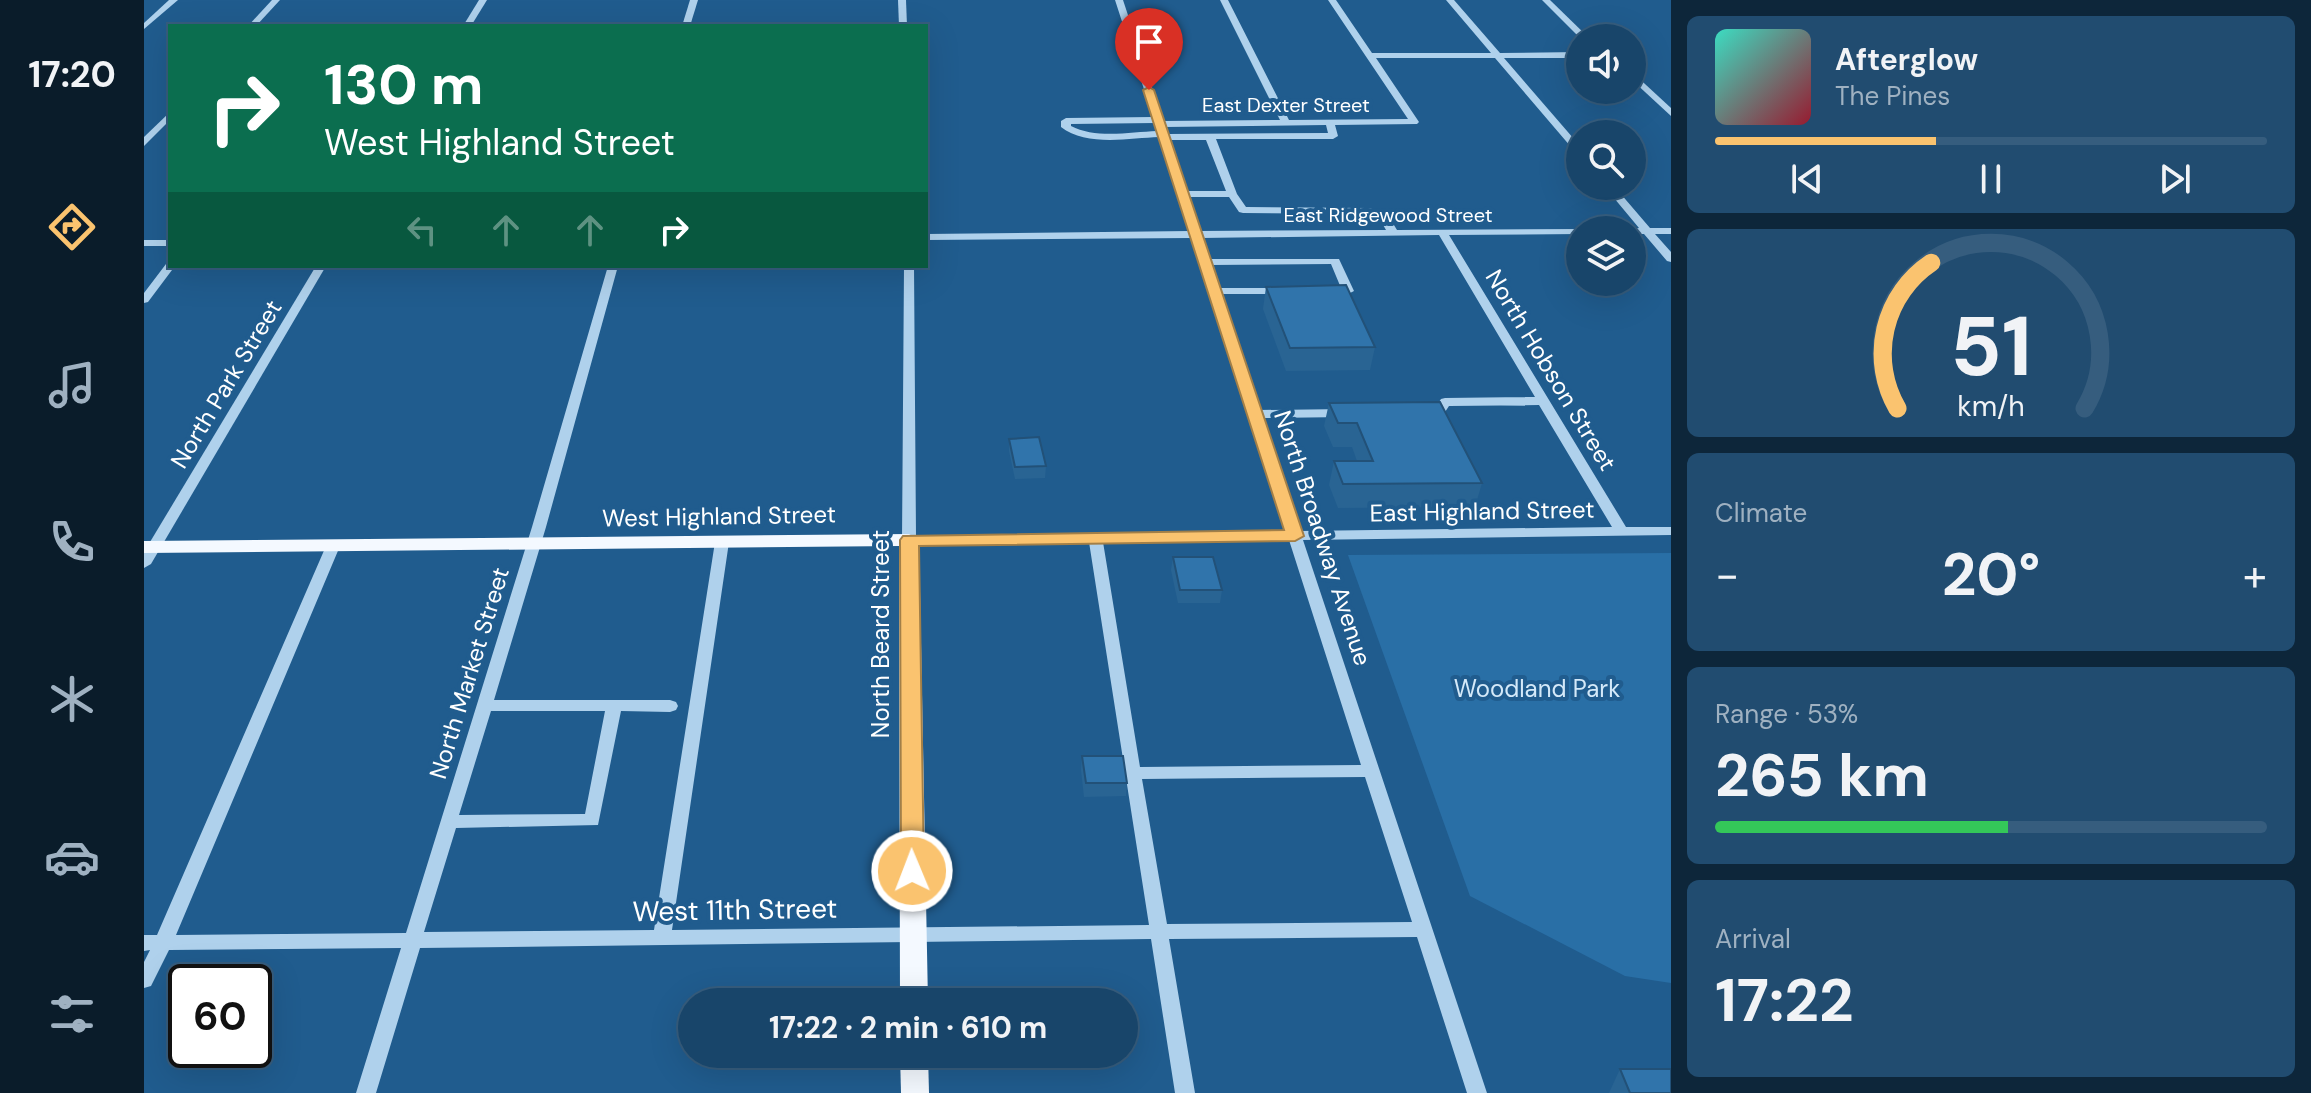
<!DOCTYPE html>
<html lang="en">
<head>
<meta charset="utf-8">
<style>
  :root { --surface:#18456a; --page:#214c70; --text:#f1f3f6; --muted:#9fb1c1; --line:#365d7e; --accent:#fac36f }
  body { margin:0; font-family:"DM Sans",sans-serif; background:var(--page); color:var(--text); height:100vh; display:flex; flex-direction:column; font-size:30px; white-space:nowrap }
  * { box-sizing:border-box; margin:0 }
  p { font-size:26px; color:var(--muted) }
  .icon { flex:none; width:44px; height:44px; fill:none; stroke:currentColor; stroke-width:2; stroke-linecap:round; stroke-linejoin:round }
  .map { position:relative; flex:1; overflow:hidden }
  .sheet { display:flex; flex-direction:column; gap:16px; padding:16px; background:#0d263a; width:640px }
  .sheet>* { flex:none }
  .guide { position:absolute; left:24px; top:24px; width:760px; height:244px; border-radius:0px; box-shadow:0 8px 32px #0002,0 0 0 2px var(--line); background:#0b6e4f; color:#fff; overflow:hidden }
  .buttons { position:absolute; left:1422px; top:24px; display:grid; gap:16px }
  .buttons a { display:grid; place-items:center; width:80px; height:80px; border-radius:50%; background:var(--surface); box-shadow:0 8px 32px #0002,0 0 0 2px var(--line); font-size:40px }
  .speed { position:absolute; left:24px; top:964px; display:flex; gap:16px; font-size:40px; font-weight:700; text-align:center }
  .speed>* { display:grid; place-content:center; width:104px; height:104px; border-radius:50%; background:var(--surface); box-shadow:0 8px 32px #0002,0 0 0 2px var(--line); line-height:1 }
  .speed .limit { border:4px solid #111; border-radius:12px; background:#fff; color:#111 }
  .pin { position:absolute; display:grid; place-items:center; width:68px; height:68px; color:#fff; margin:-82px -34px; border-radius:50% 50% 50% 0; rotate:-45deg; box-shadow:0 0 8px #0007 }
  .pin .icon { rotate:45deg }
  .me { position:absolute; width:88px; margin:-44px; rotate:359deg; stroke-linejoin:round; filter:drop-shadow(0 0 6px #0008) }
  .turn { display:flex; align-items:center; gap:28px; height:168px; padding:0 24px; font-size:36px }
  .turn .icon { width:104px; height:104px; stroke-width:2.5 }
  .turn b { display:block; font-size:56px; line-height:68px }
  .lanes { display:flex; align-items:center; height:76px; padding:0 24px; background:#0003; justify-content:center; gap:40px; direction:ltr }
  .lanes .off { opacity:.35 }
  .big { font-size:60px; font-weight:700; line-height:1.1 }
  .sheet .card { flex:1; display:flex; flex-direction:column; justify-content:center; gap:12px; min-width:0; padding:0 28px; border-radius:12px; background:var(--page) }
  .sheet .dial { align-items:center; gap:0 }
  .dial svg { height:208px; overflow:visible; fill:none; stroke:var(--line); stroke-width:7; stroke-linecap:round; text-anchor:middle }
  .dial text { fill:var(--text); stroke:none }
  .song { display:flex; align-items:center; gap:24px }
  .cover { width:96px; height:96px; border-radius:12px; background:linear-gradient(135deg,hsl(170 70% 55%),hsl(350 70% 35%)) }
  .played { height:8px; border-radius:4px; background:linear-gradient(90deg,var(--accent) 40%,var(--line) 40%) }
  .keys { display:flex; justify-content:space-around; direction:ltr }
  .heat { display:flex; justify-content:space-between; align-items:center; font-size:44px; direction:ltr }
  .charge { height:12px; border-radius:6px; background:linear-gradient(90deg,#34c759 53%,var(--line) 0) }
  .trip { position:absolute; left:534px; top:988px; width:460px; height:80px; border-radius:40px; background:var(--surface); box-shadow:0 8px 32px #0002,0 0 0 2px var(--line); font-weight:700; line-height:80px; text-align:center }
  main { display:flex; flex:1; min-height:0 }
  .tab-bar { display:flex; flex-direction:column; width:144px; justify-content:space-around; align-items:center; background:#0a1c2a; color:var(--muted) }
  .tab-bar .icon { width:56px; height:56px }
  .tab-bar .active { color:var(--accent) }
  .tab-bar b { font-size:36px; color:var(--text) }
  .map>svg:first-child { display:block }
</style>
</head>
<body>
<main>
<nav class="tab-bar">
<b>17:20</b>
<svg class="icon active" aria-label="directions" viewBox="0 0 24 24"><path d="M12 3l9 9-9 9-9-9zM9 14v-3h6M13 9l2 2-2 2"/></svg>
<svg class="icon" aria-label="music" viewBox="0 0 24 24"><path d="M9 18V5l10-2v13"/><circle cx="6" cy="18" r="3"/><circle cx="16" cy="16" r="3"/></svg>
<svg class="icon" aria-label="phone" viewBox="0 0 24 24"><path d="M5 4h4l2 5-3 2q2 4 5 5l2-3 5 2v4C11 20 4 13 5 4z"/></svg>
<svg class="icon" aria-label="climate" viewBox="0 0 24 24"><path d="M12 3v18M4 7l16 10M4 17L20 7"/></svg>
<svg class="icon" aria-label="car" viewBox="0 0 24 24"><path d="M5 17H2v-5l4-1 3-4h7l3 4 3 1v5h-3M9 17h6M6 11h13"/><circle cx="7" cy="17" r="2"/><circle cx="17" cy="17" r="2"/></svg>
<svg class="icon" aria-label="filters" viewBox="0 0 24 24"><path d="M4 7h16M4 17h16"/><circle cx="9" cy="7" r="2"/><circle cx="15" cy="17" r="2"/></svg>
</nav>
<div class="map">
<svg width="1527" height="1093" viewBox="0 0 1527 1093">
  <rect width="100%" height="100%" fill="#205c8e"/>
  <path fill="#296fa6" d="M1527 553V983L1481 976 1326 896 1204 555Z"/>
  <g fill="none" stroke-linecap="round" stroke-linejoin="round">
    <g fill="#afd1ec" fill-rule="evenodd">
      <path d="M25 0H34L0 29V23Z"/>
      <path d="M128 0H136L112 26H104Z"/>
      <path d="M335 0H343L327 26H319Z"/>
      <path d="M546 0H554L546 26H538Z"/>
      <path d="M754 0H762L763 26H755Z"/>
      <path d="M971 0H979L1019 121 1136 120 1076 0H1084L1145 120 1264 119 1184 0H1192L1228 53H1347L1302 0H1310L1356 53 1436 52V58H1360L1436 146V155L1433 154 1351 58H1232L1275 122 1273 124 1191 125 1194 136 1189 139H1072L1093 194 1102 207 1224 208 1242 212 1253 230 1440 229 1436 230V234L1305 235 1482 527H1527V535L1159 540 1343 1093H1323L1273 937 1025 939 1051 1093H1031L1007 939 276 948 232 1093H212L257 948 25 950 7 986 0 988V962L6 950 0 951V935H13L182 546 189 542 196 546 32 935 262 933 388 527 464 266H474L402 527 350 700H526L532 702 534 706 532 710 526 712 477 711 454 825 312 828 280 932 510 930 571 542 578 538 585 542 528 930 1005 925 945 542 765 544 758 540 760 266H770L772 536 1142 531 1048 238 782 240V234L1046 231 1015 137C986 138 942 147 917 127V121L922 118 1009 117ZM1011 123 1013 131C987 132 951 139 927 126V124ZM1182 125 1184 133 1024 134 1021 127ZM1025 140H1062L1082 191H1043ZM1045 197H1085L1095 212 1099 213 1224 214 1234 216 1242 230 1056 231ZM1295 235 1391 397 1301 398 1297 399 1291 408 1279 409 1277 412C1281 418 1293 416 1299 415L1305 406 1395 405 1468 527 1156 531 1118 418 1202 417 1208 413 1202 409 1116 410 1077 294H1138L1144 291 1138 288H1075L1067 265 1187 264 1197 288 1183 289V293L1204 294 1210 291 1195 259H1065L1058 238ZM1145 540 1217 765 996 767 959 542ZM347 711H461L441 814 315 815ZM1221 777 1268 922 1023 924 998 779Z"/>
      <path d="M1398 0H1406L1445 38H1436Z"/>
      <path d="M1488 72 1527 108V116L1488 80Z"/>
      <path d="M26 112V120L0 146V137Z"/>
      <path d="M1460 186H1470L1506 228H1527V234H1511L1527 252V262L1523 261 1500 234H1488V230H1483L1495 228Z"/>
      <rect x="0" y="240" width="26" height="6"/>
      <path d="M26 263V266H31L4 302 0 303V293L22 264Z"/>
      <path d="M172 266H182L7 564 0 568V552Z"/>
    </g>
    <g fill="#f4f9ff" fill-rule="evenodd">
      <path d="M765 534 775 540 784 1002H756L755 546 0 553V541Z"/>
      <path d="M756 1054H784L785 1093H757Z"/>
    </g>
  </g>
  <g fill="#296493">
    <path d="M1122 287 1231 347 1226 370 1142 371 1119 309Z"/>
    <path d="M1185 403 1338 483 1331 507 1194 508 1185 485 1190 461H1213L1208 447H1189L1180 426Z"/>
    <path d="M865 439 902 466 901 478 871 479 865 451Z"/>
    <path d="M1029 557 1078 590 1076 603H1034L1027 570Z"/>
    <path d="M938 756 983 783 982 796 940 797 937 770Z"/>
    <path d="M1476 1069 1527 1093H1465Z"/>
  </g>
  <g fill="#3074ab" stroke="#225178" stroke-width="2">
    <path d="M1202 285 1231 347 1146 348 1122 287Z"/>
    <path d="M1296 402 1338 483 1199 484 1190 461H1229L1213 423H1194L1185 403Z"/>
    <path d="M895 437 902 466 871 467 865 439Z"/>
    <path d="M1029 557H1069L1078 590H1036Z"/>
    <path d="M938 756H979L983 783H942Z"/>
    <path d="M1476 1069H1527V1093H1486Z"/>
  </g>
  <path fill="#fac36f" stroke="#a27f48" stroke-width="2" d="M1005 87 1010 90 1160 536 1151 541 775 546 780 871 777 877 768 880 760 877 757 871 756 540 759 536 1140 530 999 90Z"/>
  <g text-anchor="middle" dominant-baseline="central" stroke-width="8" stroke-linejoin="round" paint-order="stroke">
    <g font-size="20" fill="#fff" stroke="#205c8e">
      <text x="1142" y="105">East Dexter Street</text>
      <text x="1244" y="215">East Ridgewood Street</text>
    </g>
    <g font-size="24" fill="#fff" stroke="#205c8e">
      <text transform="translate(1407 370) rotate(59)">North Hobson Street</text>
      <text transform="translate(82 384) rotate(-59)">North Park Street</text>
      <text transform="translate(1338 511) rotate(-1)">East Highland Street</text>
      <text transform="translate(575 516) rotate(-1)">West Highland Street</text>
      <text transform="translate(1179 538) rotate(72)">North Broadway Avenue</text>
      <text transform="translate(736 634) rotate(-90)">North Beard Street</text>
      <text transform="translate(325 673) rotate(-73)">North Market Street</text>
    </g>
    <g font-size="24" fill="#d4e9f9" stroke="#205c8e">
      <text x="1393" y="688">Woodland Park</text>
    </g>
    <g font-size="28" fill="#fff" stroke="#205c8e">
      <text transform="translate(591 910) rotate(-1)">West 11th Street</text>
    </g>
  </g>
</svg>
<div class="buttons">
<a><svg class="icon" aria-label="sound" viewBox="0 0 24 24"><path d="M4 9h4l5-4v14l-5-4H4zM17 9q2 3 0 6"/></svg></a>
<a><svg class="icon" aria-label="search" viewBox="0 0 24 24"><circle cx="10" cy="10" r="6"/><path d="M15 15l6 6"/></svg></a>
<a><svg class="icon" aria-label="layers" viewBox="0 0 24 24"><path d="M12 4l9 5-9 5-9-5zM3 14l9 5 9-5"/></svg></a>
</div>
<div class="speed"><div class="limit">60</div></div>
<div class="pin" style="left:1005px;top:90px;background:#d93025"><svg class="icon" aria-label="arrive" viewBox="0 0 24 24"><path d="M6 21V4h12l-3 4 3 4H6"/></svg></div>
<svg class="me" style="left:768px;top:871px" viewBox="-20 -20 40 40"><circle r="17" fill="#fac36f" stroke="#fff" stroke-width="3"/><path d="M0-11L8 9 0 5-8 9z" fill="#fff"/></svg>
<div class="trip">17:22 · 2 min · 610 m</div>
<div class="guide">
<div class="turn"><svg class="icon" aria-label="right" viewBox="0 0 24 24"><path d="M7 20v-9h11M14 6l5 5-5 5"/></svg><div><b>130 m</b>West Highland Street</div></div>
<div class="lanes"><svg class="icon off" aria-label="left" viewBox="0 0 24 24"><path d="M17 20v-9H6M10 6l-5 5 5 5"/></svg><svg class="icon off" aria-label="ahead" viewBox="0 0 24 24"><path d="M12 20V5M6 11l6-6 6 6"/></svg><svg class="icon off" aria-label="ahead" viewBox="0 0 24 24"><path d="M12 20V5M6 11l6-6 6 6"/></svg><svg class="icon" aria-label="right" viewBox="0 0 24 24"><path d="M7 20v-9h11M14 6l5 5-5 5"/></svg></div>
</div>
</div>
<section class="sheet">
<div class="card">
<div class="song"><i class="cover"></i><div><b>Afterglow</b><p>The Pines</p></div></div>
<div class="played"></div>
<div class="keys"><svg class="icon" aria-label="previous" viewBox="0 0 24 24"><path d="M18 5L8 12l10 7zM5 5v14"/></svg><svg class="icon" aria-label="pause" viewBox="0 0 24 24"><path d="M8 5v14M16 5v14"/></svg><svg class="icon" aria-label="next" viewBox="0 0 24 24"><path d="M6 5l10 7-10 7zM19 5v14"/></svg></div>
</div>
<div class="card dial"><svg viewBox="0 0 100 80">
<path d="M14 69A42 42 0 1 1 86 69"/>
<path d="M14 69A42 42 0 0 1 27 13" stroke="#fac36f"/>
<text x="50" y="56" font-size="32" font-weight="700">51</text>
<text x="50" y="72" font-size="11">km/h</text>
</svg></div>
<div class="card"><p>Climate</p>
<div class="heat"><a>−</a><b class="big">20°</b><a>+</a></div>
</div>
<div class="card"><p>Range · 53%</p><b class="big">265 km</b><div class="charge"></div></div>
<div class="card"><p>Arrival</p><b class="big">17:22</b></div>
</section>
</main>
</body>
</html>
